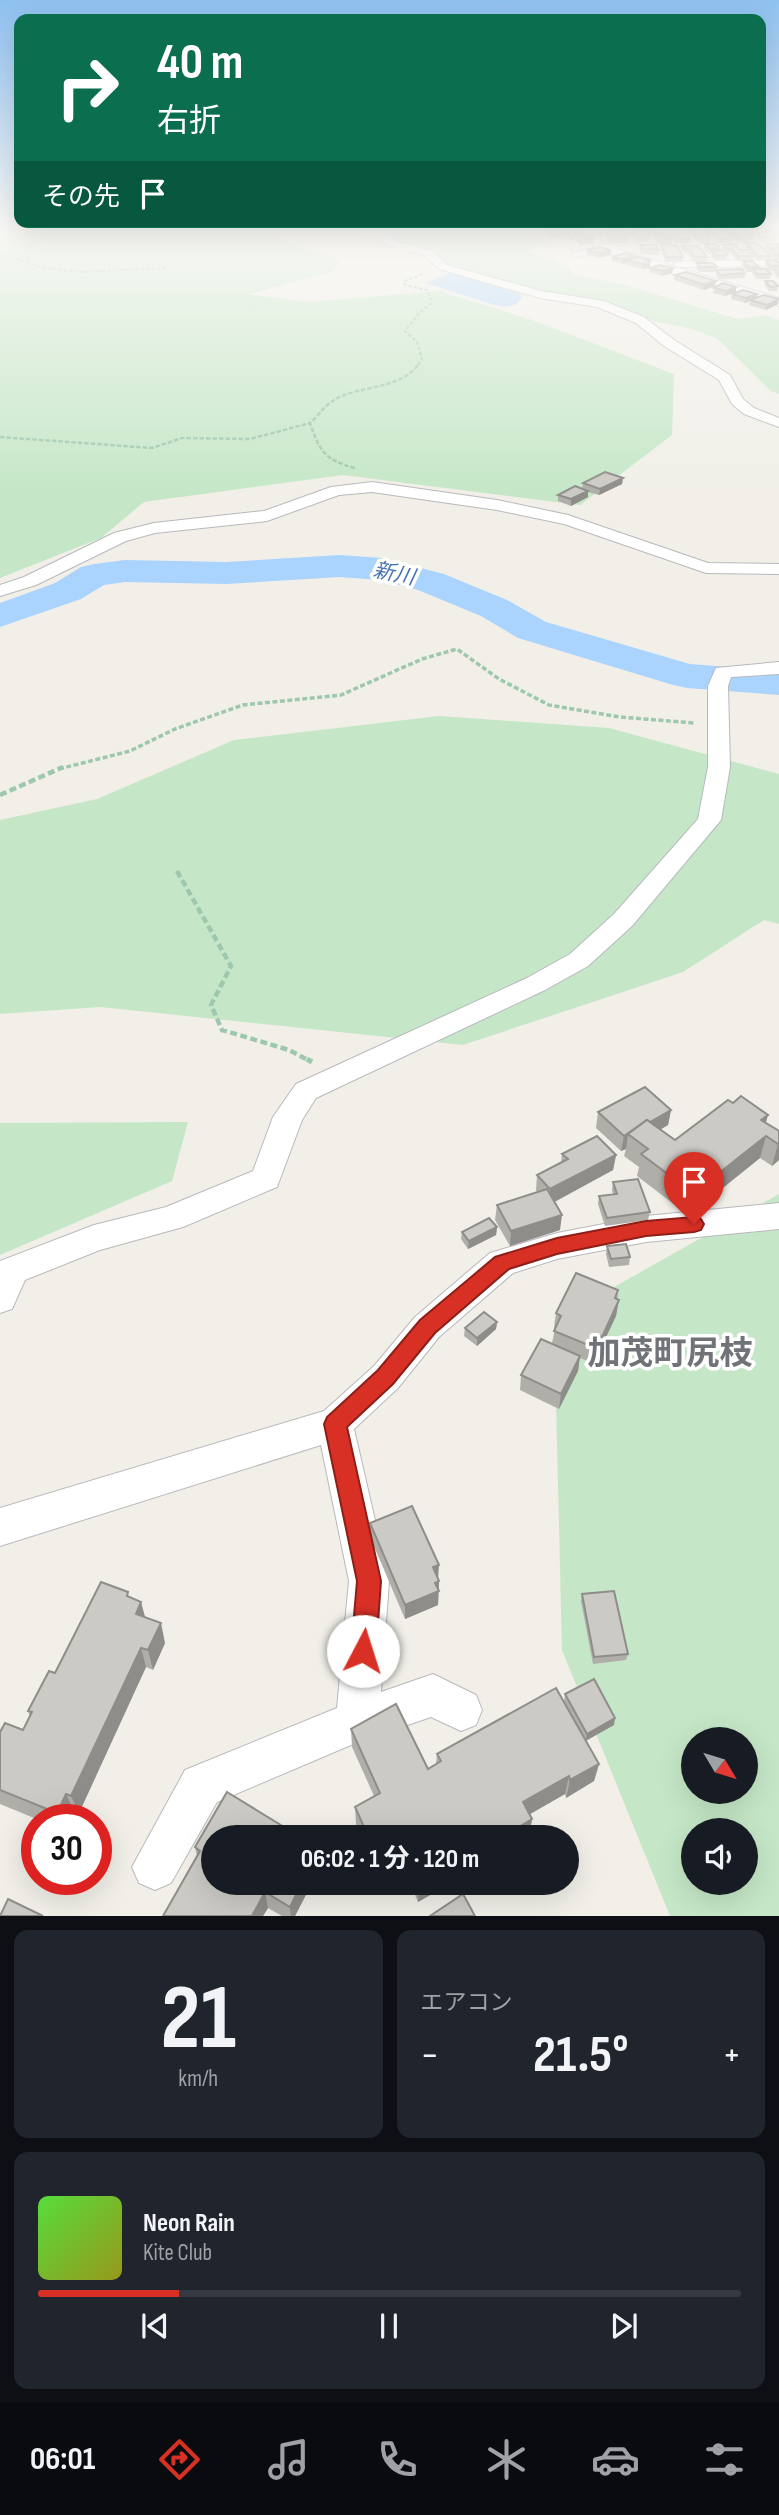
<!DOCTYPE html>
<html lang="ja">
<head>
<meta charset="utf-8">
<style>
  :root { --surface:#171b24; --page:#20242c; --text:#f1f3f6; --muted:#9ea1a6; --line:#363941; --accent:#d93025 }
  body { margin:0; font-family:"Sofia Sans Condensed","Noto Sans JP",sans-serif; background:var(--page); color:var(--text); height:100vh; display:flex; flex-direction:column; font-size:26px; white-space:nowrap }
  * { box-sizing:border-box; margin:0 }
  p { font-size:23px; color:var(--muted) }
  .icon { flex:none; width:38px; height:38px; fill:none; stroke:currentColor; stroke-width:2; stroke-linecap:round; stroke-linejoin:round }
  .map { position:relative; height:1916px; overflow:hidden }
  .panel { display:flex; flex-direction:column; gap:14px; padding:14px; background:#0d0f14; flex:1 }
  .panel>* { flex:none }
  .banner { position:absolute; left:14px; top:14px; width:752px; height:214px; border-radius:14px; box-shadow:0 7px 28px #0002; background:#0b6e4f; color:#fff; overflow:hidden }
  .needle { width:46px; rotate:128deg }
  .buttons { position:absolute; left:681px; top:1727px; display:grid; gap:14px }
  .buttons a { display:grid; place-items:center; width:77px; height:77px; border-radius:50%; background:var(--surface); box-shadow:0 7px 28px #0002; font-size:35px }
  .speed { position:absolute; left:21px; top:1804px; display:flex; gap:14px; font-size:35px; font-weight:700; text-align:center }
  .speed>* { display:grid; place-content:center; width:91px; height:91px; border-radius:50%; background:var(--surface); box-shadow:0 7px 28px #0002; line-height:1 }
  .speed .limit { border:10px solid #d22; background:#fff; color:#111 }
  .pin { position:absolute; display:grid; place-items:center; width:60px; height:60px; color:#fff; margin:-72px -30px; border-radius:50% 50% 50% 0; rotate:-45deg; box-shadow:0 0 7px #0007 }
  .pin .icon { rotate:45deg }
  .me { position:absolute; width:77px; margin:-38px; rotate:5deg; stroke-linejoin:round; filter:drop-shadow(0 0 5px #0008) }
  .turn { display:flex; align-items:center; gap:24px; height:147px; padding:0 28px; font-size:32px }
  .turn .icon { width:91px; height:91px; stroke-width:2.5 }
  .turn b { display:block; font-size:49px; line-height:60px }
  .then { display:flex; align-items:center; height:66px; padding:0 28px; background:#0003; gap:14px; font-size:26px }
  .big { font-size:52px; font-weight:700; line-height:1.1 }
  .panel .card { flex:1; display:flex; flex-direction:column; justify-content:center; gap:10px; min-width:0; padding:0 24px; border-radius:14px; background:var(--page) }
  .panel .dial { align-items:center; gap:0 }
  .dial b { font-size:91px; line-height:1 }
  .song { display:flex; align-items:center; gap:21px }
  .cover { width:84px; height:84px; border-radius:10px; background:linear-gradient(135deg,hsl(110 70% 55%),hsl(60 70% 35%)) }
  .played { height:7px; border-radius:4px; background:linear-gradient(90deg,var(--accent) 20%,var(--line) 20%) }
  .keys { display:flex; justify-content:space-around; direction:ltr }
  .heat { display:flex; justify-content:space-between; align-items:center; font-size:38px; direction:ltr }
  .panel .tiles { flex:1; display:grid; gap:14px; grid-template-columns:1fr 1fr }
  .card:last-child { grid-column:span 2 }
  .trip { position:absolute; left:201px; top:1825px; width:378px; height:70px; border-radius:35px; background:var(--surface); box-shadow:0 7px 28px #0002; font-weight:700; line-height:70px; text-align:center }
  .dock { display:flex; height:112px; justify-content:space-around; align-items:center; background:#090b0e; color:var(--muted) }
  .dock .icon { width:49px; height:49px }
  .dock .on { color:var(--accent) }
  .dock b { font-size:32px; color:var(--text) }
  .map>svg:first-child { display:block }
</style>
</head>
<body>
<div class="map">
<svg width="779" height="1917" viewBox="0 0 779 1917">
  <rect width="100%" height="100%" fill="#f1efe8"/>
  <g fill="#c5e7c7" fill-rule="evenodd">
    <path d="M0 226H239L340 260 334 271 249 294 308 302 440 291 532 320 674 374 672 435 580 505 343 475 144 502 101 538 0 578Z"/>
    <path d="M322 226H488L548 242 528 251 568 266 573 274 625 285 738 319 765 315 779 320V394L771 391 718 339 689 328 638 318 603 304 544 294 443 266 429 253 403 246 391 239Z"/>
    <path d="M439 716 609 728 779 774V924L764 920 683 972 463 1045 100 1007 0 1014V820L97 799 234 740Z"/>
    <path d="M188 1122 172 1181 0 1255V1123Z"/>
    <path d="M779 1194V1916H670L562 1650 554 1321ZM693 1740H746V1792H693ZM693 1830H746V1883H693Z"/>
  </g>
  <path fill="#aad4fe" d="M450 273 490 281 522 295C518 307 510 307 498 306L425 283Z"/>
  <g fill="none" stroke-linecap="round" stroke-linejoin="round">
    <path fill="#aad4fe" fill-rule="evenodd" d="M339 555 382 558 444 574 507 600 546 622 690 664 779 671V695L687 688 673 685 518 638 481 616 418 590 381 580 339 577 226 584 125 582 104 585 81 599 0 627V603L55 583 81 567 94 564 125 560 226 562Z"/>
    <g stroke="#b8b9be" stroke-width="2">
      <g id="minor">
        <path d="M315 226H345L385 232 398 242 432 251 447 265 541 291 604 301 644 317 674 340 730 375 743 399 754 408 779 418V427L744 414 732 404 719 380 664 346 636 323 597 307 540 298 439 269 424 255 390 246 378 237Z"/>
        <path d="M489 226 517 229 779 226V230L598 234 603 244 620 246V250L779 298V306L607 253 572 257V253L595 248 588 234 517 235Z"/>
        <path d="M779 260V266L679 267 673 264 679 261Z"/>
        <path d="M372 482 497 500 568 515 708 563 779 564V574L706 573 564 524 497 510 372 492 339 495 267 521 155 533 126 541 36 585 0 596V585L24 577 114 533 154 523 264 511 331 487Z"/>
        <path d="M779 662V674L731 677 728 686 730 767 721 820 632 926 588 966 545 990 316 1098 302 1120 277 1187 183 1227 100 1250 25 1280 12 1309 0 1313V1261L94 1225 166 1207 253 1171 273 1117 296 1084 527 978 570 954 614 914 698 819 708 767V686L716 668Z"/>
        <path d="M779 1203V1229L646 1242 557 1259 513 1273 439 1337 398 1388 354 1429 389 1581 381 1692 433 1674 476 1695 482 1710 476 1725 461 1731 431 1717 358 1742 217 1802 171 1883 155 1890 139 1883 132 1867 185 1770 337 1708 349 1581 321 1445 0 1546V1508L324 1411 374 1366 415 1317 490 1253 557 1233 646 1216Z"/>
      </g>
    </g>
    <g stroke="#9ec8ad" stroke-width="2" stroke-dasharray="3.5 2" stroke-linecap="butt">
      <path d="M0 254 45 268 78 272 168 268"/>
      <path d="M418 365 422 359 417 342 405 331 420 312 432 303 427 290 405 285 404 281 423 274"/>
    </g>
    <g stroke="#9ec8ad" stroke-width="2.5" stroke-dasharray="4.5 2" stroke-linecap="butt">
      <path d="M0 437 152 448 182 438 250 439 310 423"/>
      <path d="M355 468C325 460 320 452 310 423 318 416 325 405 334 400 358 385 403 390 419 363"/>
    </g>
    <path stroke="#9ec8ad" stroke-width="3.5" stroke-dasharray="5 2.5" stroke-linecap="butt" d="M59 769 130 751 175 729 243 705 341 695 422 659 457 649 499 679 549 705 620 717 694 723"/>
    <g stroke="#9ec8ad" stroke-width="4.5" stroke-dasharray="7 3.5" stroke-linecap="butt">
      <path d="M0 795 63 767"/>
      <path d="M177 871 231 966 211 1005 222 1030 289 1050 310 1061"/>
    </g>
    <path stroke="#9ec8ad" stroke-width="5" stroke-dasharray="9 4.5" stroke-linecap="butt" d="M307 1059 312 1062"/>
    <use href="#minor" fill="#fff" fill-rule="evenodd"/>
  </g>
  <g fill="#afaea9">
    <path d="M520 226H532V228H521Z"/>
    <path d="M727 226 754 238 753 242 738 243 727 231Z"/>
    <path d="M769 226H779V240L769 231Z"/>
    <path d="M647 227 661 233 660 235 672 239V244H658L655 239 656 237H651L646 232Z"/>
    <path d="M667 227 690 239V243H677L666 232Z"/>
    <path d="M709 227 733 239 732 243H718L708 232Z"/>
    <path d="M751 227 767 231 766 233 775 237 774 242H760L757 238V235H753L750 232Z"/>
    <path d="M614 228 628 238 627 243H610L606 235V231H614Z"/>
    <path d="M628 228 649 238 648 242H636L627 232Z"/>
    <path d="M689 228 710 238V243H699L689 233Z"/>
    <path d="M546 229 565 234 564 238 550 239 546 234Z"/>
    <path d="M567 230 589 234 588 236 594 239 593 244 580 245 576 241V239L570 240 566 235Z"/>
    <path d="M746 243 764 249 765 244H779V260H775L770 254 771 253H768L771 256 770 260H757L753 256 752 261H737L731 253 726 254 722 249 723 245 740 250H747L745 248Z"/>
    <path d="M661 244 683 257V262H665L661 249Z"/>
    <path d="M705 244 720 249V251L727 255 726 260H714L711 256 712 254H708L704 249Z"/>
    <path d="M640 245 659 250V255L642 254 639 250Z"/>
    <path d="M682 246 707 257V262H694L689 255 681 251Z"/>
    <path d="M587 250H611V255L599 258 587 255Z"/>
    <path d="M612 257H635L650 260V267L643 269 626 265V263L622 264 612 261Z"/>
    <path d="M743 261 759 267 758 269 771 274 770 279H756L752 273V272H747L742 266Z"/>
    <path d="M766 261 779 262V279L774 273V271H770L765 265Z"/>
    <path d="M697 263 717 267 716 272H699L696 268Z"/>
    <path d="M650 268H673L672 273 662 276 649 272Z"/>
    <path d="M716 270 745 273V278L719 279 716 275Z"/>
    <path d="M675 275 716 281 715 286 704 290 674 280Z"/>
    <path d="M765 281 778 286 777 291H769L765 286Z"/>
    <path d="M736 287V292L725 296 713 293 714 288Z"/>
    <path d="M732 294 757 298 778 304 766 310 749 305 750 301 745 303 731 299Z"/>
    <path d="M623 478 622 484 599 495 588 492V497L571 506 558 501V495L582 489 583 483Z"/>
    <path d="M671 1110 668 1125 660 1130 675 1140 766 1123 779 1131V1160L772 1166 760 1158 709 1199 702 1194 684 1212 637 1176 639 1167 624 1156 626 1149 621 1151 596 1128 598 1112Z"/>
    <path d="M562 1154 616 1155 613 1170 555 1201 560 1230 510 1246 495 1220 497 1205 537 1192 536 1190 537 1175 561 1163Z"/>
    <path d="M613 1182 650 1212 648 1220 605 1226 598 1204 599 1196 613 1194 612 1190Z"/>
    <path d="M497 1227 496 1235 468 1249 461 1239 462 1232Z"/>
    <path d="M607 1246 630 1257 629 1265 609 1267 606 1254Z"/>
    <path d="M618 1290 616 1316 599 1352 596 1350 590 1362 580 1358 578 1371 559 1409 520 1390 521 1375 552 1343 555 1329 554 1328 556 1313Z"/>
    <path d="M497 1322 496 1329 477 1346 464 1336 465 1328Z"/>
    <path d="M370 1523 438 1578 439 1581 438 1605 405 1619 370 1537Z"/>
    <path d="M582 1594 628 1654 626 1660 593 1664 581 1601Z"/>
    <path d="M130 1597 141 1602 145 1618 165 1643 153 1670 146 1667 79 1813 74 1811 70 1820H39L0 1804V1732L23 1730 30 1716 28 1711 55 1673Z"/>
    <path d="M565 1694 614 1725 586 1741 599 1764 594 1781 566 1798 565 1794 529 1814 532 1819 529 1836 527 1838H362L356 1824 355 1807 374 1796 352 1747 351 1729 428 1769 436 1764 437 1754 580 1730 564 1701Z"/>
    <path d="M227 1792 214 1883H312L295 1916H282L268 1908 263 1916H163L197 1856 195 1847Z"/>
    <path d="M410 1883H451L418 1902Z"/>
  </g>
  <g fill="#8f8d8a">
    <path d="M578 234V238L577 236 576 239 570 240V235Z"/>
    <path d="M611 250V255L599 258V253Z"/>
    <path d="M635 256V260H627L626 263 622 264 623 259Z"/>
    <path d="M650 260V267L643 269V264L647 261Z"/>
    <path d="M673 268 672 273 662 276 663 271Z"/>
    <path d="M716 281 715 286 704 290V285Z"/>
    <path d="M736 287V292L725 296 726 291Z"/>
    <path d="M757 294V299L750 300V301L745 303 746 298Z"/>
    <path d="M779 299 778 304 766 310 767 305Z"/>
    <path d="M623 478 622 484 599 495 600 489Z"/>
    <path d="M588 491V497L571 506V499Z"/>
    <path d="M671 1110 668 1125 638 1142 628 1134 626 1149 621 1151 624 1136Z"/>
    <path d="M768 1115 762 1137 761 1120Z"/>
    <path d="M766 1136 760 1158 709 1199 714 1177Z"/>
    <path d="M779 1143V1160L772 1166 778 1144Z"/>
    <path d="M616 1155 613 1170 549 1205 550 1189Z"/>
    <path d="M707 1172 702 1194 684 1212 689 1190Z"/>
    <path d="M562 1215 560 1230 510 1246 511 1231Z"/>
    <path d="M497 1227 496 1235 468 1249 469 1241Z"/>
    <path d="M619 1300 616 1316 599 1352 602 1337Z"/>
    <path d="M497 1322 496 1329 477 1346V1338Z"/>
    <path d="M598 1335 596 1350 590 1362 593 1347Z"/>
    <path d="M580 1356 578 1371 559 1409 561 1394Z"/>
    <path d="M439 1565 438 1579 433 1567Z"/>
    <path d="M439 1581 438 1605 405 1619V1605L435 1583Z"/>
    <path d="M141 1602 146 1621 136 1614Z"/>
    <path d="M161 1623 165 1643 153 1670 148 1650Z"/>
    <path d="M141 1648 146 1667 79 1813 71 1796Z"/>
    <path d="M615 1718 614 1725 585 1741 587 1734Z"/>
    <path d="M599 1764 594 1781 566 1798 570 1780Z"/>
    <path d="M569 1776 565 1794 520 1820 523 1802Z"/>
    <path d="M66 1794 74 1811 70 1820H60L57 1813Z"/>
    <path d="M532 1819 529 1836 527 1838H501Z"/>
    <path d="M302 1883H312L295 1916H291L290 1907Z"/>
    <path d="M384 1883H391L384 1888Z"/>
    <path d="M425 1883H451L418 1902 419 1886Z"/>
    <path d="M265 1892 268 1908 263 1916H252Z"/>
  </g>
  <g fill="#cccac5" stroke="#8f8d8a" stroke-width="2">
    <path d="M727 226 745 229 754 238H738Z"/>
    <path d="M769 226H779V235Z"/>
    <path d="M647 227H658L661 233H651Z"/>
    <path d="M667 227 682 229 690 239H677Z"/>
    <path d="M709 227 725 228 733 239H718Z"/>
    <path d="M751 227H763L767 231H754Z"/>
    <path d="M614 228H620L628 238 611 239 606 231H615Z"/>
    <path d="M628 228 643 229 649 238H636Z"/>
    <path d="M689 228H703L710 238H699Z"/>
    <path d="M546 229 562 230 565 234H550Z"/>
    <path d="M567 230H586L589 234 570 235Z"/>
    <path d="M757 233H771L775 237H761Z"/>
    <path d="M656 235H669L672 239H659Z"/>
    <path d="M577 236H591L594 239 580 240Z"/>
    <path d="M746 243H757L771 256H758Z"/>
    <path d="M661 244 677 246 683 257H666Z"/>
    <path d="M705 244H716L720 249H709Z"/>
    <path d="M735 244 740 250H748L753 256H738L732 249H726L723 245Z"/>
    <path d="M765 244H779V248H768Z"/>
    <path d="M640 245H656L659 250 642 249Z"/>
    <path d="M682 246H698L707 257H695L689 250Z"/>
    <path d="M599 247 611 250 599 253 587 250Z"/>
    <path d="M771 250H779V255H776Z"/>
    <path d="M712 251H723L727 255 715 256Z"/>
    <path d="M625 253 635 256 623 259 612 257Z"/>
    <path d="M638 257 650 260 647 261 651 262 643 264 627 260Z"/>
    <path d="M774 260 779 262V266H771L766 261Z"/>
    <path d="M743 261H752L759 267H748Z"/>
    <path d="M697 263H713L717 267H700Z"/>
    <path d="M660 265 673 268 663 271 650 268Z"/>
    <path d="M742 269 745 273 720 275 716 270Z"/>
    <path d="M752 269H766L771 274H757Z"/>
    <path d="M686 272 716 281 704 285 675 275Z"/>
    <path d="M765 281H773L778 286 770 287Z"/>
    <path d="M723 283 736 287 726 291 714 288Z"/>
    <path d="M743 290 757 294 746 298 732 294Z"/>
    <path d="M764 295 779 299 767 305 750 300Z"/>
    <path d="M605 472 623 478 600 489 583 483Z"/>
    <path d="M575 486 588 491 571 499 558 495Z"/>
    <path d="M645 1087 671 1110 650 1122 647 1120 624 1136 598 1112Z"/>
    <path d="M741 1096 768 1115 761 1120 779 1131V1143L778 1144 766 1136 714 1177 707 1172 689 1190 641 1154 648 1149 628 1134 647 1120 675 1140 728 1100 733 1103Z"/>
    <path d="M597 1136 616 1155 550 1189 537 1175 568 1159 562 1154Z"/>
    <path d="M638 1179 650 1212 607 1218 599 1196 617 1194 613 1182Z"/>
    <path d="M547 1189 562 1215 511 1231 497 1205Z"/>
    <path d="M489 1218 497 1227 469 1241 462 1232Z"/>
    <path d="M626 1244 630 1257 611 1259 607 1246Z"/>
    <path d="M576 1273 618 1290 615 1298 619 1300 602 1337 598 1335 593 1347 554 1331 561 1316 556 1313Z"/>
    <path d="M484 1312 497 1322 477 1338 465 1328Z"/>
    <path d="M541 1339 580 1356 561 1394 521 1375Z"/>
    <path d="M412 1506 439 1565 433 1567 439 1581 435 1583 439 1591 405 1605 370 1523Z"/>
    <path d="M101 1582 128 1592 127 1596 141 1602 136 1614 161 1623 148 1650 141 1648 71 1796 66 1794 57 1813 0 1790V1732L5 1723 23 1730 32 1712 28 1711 49 1671 55 1673Z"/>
    <path d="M614 1591 628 1654 594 1657 582 1594Z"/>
    <path d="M594 1679 615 1718 587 1734 565 1694Z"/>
    <path d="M556 1688 599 1764 570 1780 569 1776 523 1802 532 1819 501 1838H369L355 1807 380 1793 351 1729 396 1704 428 1769 441 1761 437 1754Z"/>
    <path d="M227 1792 302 1838H214V1883H302L290 1907 265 1892 252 1916H163L200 1851 195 1847Z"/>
    <path d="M463 1894 475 1916H430Z"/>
    <path d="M8 1899 43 1916H0Z"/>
  </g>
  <linearGradient id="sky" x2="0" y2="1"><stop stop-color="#8fc1f1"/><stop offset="0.46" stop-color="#f9f8f5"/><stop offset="1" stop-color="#f9f8f5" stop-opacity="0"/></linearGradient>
  <rect width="779" height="494" fill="url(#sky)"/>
  <path fill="#d93025" stroke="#8d1f18" stroke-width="2" d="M694 1217 701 1219 704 1224 701 1230 694 1232 646 1236 557 1254 509 1269 435 1333 393 1384 347 1427 381 1581 376 1651 372 1660 363 1663 354 1660 351 1651 357 1581 324 1424 327 1417 378 1370 420 1320 495 1257 557 1238 646 1221Z"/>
  <g text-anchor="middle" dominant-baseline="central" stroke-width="7" stroke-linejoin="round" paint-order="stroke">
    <g font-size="21" font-style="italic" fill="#4572b1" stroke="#fff">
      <text transform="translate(394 574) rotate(11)">新川</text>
    </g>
    <g font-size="33" font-weight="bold" fill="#707479" stroke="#fff">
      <text x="670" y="1354">加茂町尻枝</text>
    </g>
  </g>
</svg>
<div class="buttons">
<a><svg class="needle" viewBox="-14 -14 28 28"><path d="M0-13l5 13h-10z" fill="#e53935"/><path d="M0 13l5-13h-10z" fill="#9ea1a6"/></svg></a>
<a><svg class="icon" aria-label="sound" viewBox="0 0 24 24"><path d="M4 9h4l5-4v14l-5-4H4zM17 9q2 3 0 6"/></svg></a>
</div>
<div class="speed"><div class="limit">30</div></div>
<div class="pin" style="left:694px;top:1224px;background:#d93025"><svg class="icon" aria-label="arrive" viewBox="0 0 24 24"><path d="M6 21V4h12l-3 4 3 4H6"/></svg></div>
<svg class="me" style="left:363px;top:1651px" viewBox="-20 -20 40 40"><circle r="19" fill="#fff"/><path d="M0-13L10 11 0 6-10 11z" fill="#d93025"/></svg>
<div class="trip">06:02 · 1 分 · 120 m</div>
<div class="banner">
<div class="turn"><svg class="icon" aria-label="right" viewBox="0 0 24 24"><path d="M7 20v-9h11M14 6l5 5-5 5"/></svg><div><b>40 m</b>右折</div></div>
<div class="then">その先<svg class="icon" aria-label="arrive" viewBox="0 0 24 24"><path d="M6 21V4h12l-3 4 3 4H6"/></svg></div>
</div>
</div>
<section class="panel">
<div class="tiles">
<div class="card dial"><b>21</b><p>km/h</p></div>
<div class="card"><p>エアコン</p>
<div class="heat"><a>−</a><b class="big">21.5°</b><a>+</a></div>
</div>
<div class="card">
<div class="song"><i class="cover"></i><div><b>Neon Rain</b><p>Kite Club</p></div></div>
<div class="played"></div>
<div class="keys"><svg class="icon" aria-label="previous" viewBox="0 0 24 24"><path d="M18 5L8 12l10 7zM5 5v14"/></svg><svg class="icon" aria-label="pause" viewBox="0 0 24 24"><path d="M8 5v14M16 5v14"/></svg><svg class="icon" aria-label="next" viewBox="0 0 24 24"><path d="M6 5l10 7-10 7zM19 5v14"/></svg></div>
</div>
</div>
</section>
<nav class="dock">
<b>06:01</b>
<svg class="icon on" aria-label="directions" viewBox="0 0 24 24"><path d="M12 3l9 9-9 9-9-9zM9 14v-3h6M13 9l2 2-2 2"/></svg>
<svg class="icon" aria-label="music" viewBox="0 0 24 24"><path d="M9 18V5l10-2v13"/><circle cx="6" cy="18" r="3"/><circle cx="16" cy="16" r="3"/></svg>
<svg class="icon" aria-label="phone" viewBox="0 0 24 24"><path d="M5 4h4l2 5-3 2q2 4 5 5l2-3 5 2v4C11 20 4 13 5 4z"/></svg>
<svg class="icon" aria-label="climate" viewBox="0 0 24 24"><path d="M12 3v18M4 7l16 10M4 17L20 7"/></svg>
<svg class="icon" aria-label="car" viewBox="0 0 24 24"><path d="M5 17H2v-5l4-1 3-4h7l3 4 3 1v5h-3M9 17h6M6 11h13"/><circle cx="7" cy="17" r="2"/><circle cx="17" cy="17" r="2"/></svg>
<svg class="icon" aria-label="filters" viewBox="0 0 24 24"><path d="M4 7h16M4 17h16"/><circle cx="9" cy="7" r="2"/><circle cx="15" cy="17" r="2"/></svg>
</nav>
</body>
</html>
